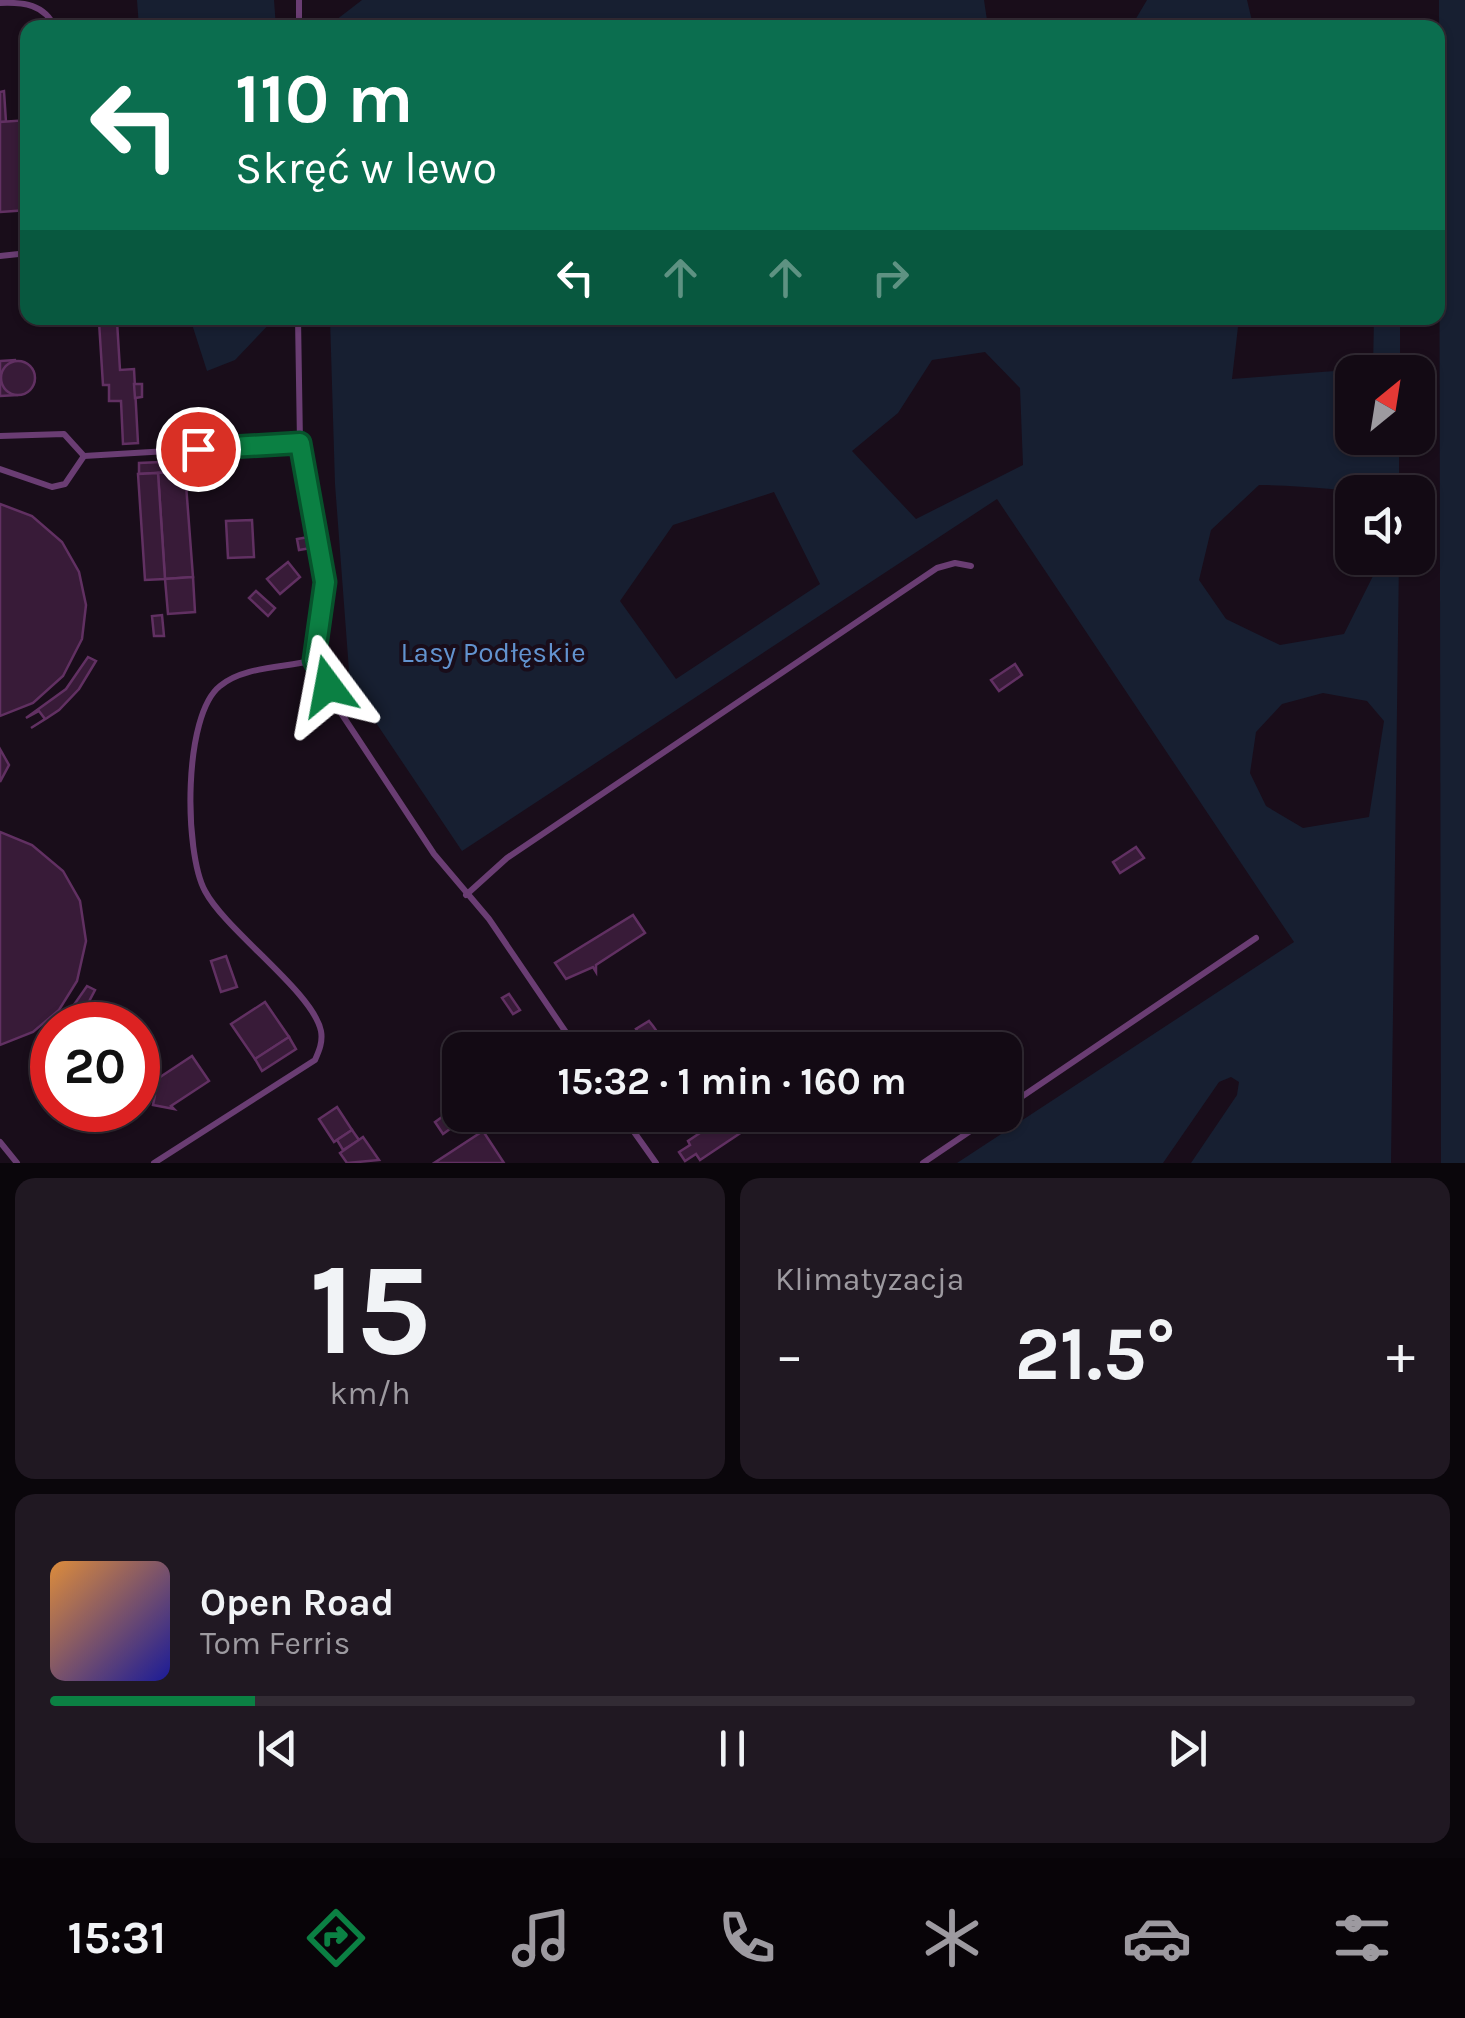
<!DOCTYPE html>
<html lang="pl">
<head>
<meta charset="utf-8">
<style>
  :root { --surface:#130a14; --page:#201822; --text:#f1f3f6; --muted:#9d9aa0; --line:#322b34; --accent:#0b8043 }
  body { margin:0; font-family:Karla,sans-serif; background:var(--page); color:var(--text); height:100vh; display:flex; flex-direction:column; font-size:38px; white-space:nowrap }
  * { box-sizing:border-box; margin:0 }
  p { font-size:32px; color:var(--muted) }
  .icon { flex:none; width:55px; height:55px; fill:none; stroke:currentColor; stroke-width:2; stroke-linecap:round; stroke-linejoin:round }
  .map { position:relative; height:1163px; overflow:hidden }
  .sheet { display:flex; flex-direction:column; gap:15px; padding:15px; background:#0a060b; flex:1 }
  .sheet>* { flex:none }
  .top-card { position:absolute; left:20px; top:20px; width:1425px; height:305px; border-radius:20px; box-shadow:0 2px 8px #0004,0 0 0 2px var(--line); background:#0b6e4f; color:#fff; overflow:hidden }
  .needle { width:65px; rotate:30deg }
  .tools { position:absolute; left:1335px; top:355px; display:grid; gap:20px }
  .tools a { display:grid; place-items:center; width:100px; height:100px; border-radius:20px; background:var(--surface); box-shadow:0 2px 8px #0004,0 0 0 2px var(--line); font-size:50px }
  .speed { position:absolute; left:30px; top:1002px; display:flex; gap:20px; font-size:50px; font-weight:700; text-align:center }
  .speed>* { display:grid; place-content:center; width:130px; height:130px; border-radius:50%; background:var(--surface); box-shadow:0 2px 8px #0004,0 0 0 2px var(--line); line-height:1 }
  .speed .limit { border:15px solid #d22; background:#fff; color:#111 }
  .pin { position:absolute; display:grid; place-items:center; width:85px; height:85px; color:#fff; margin:-42px; border:5px solid #fff; border-radius:50%; box-shadow:0 2px 10px #0007 }
  .me { position:absolute; width:110px; margin:-55px; rotate:347deg; stroke-linejoin:round; filter:drop-shadow(0 0 8px #0008) }
  .turn { display:flex; align-items:center; gap:35px; height:210px; padding:0 50px; font-size:45px }
  .turn .icon { width:130px; height:130px; stroke-width:2.5 }
  .turn b { display:block; font-size:70px; line-height:85px }
  .lanes { display:flex; align-items:center; height:95px; padding:0 50px; background:#0003; justify-content:center; gap:50px; direction:ltr }
  .lanes .off { opacity:.35 }
  .big { font-size:75px; font-weight:700; line-height:1.1 }
  .sheet .tile { flex:1; display:flex; flex-direction:column; justify-content:center; gap:15px; min-width:0; padding:0 35px; border-radius:20px; background:var(--page) }
  .sheet .dial { align-items:center; gap:0 }
  .dial b { font-size:130px; line-height:1 }
  .song { display:flex; align-items:center; gap:30px }
  .cover { width:120px; height:120px; border-radius:15px; background:linear-gradient(135deg,hsl(30 70% 55%),hsl(240 70% 35%)) }
  .played { height:10px; border-radius:5px; background:linear-gradient(90deg,var(--accent) 15%,var(--line) 15%) }
  .keys { display:flex; justify-content:space-around; direction:ltr }
  .heat { display:flex; justify-content:space-between; align-items:center; font-size:55px; direction:ltr }
  .sheet .tiles { flex:1; display:grid; gap:15px; grid-template-columns:1fr 1fr }
  .tile:last-child { grid-column:span 2 }
  .trip { position:absolute; left:442px; top:1032px; width:580px; height:100px; border-radius:20px; background:var(--surface); box-shadow:0 2px 8px #0004,0 0 0 2px var(--line); font-weight:700; line-height:100px; text-align:center }
  .menu { display:flex; height:160px; justify-content:space-around; align-items:center; background:#080408; color:var(--muted) }
  .menu .icon { width:70px; height:70px }
  .menu .selected { color:var(--accent) }
  .menu b { font-size:45px; color:var(--text) }
  .map>svg:first-child { display:block }
</style>
</head>
<body>
<div class="map">
<svg width="1465" height="1163" viewBox="0 0 1465 1163">
  <rect width="100%" height="100%" fill="#190d1a"/>
  <g fill="#171f31" fill-rule="evenodd">
    <path d="M137 0H274L276 27H139Z"/>
    <path d="M362 0H984L988 27H327Z"/>
    <path d="M1147 0H1247L1252 21 1287 27H1131Z"/>
    <path d="M1439 0H1465V1163H1441Z"/>
    <path d="M190 318H275L235 360 207 371Z"/>
    <path d="M330 318H1239L1232 379 1373 368 1374 318H1400V372H1352V438H1399V492C1352 493 1308 485 1259 485L1211 530 1199 580 1226 619 1280 645 1344 634 1375 572 1372 558H1399L1391 1163H1191L1237 1095 1239 1082 1231 1077 1219 1082 1163 1163H957L1294 942 997 499 462 851 350 684 335 484ZM985 352 1020 388 1023 465 916 519 852 451 898 413 932 360ZM774 492 820 584 676 679 620 601 673 525ZM1323 693 1367 701 1384 721 1369 817 1303 828 1266 806 1250 773 1256 732 1282 704Z"/>
  </g>
  <g fill="#381b38" stroke="#613062" stroke-width="2.5">
    <path d="M4 91 6 122H0V92Z"/>
    <path d="M28 120V210L0 212V122Z"/>
    <path d="M117 321 120 370 134 369 138 443 123 444 121 401H109V385H103L99 322Z"/>
    <path d="M16 360 6 366 1 379 7 391 18 395 0 396V361Z"/>
    <circle cx="18" cy="378" r="17"/>
    <path d="M134 384H142V397L135 398Z"/>
    <path d="M184 461 185 471 139 474V463Z"/>
    <path d="M185 471 193 577 165 579 158 473Z"/>
    <path d="M158 473 165 579 145 580 138 474Z"/>
    <path d="M0 504 32 516 62 542 79 572 86 605 82 639 63 676 33 703 0 716Z"/>
    <path d="M252 520 254 557 228 558 226 521Z"/>
    <path d="M309 537 311 548 299 550 297 539Z"/>
    <path d="M288 562 300 577 280 594 267 579Z"/>
    <path d="M193 577 195 612 168 614 165 579Z"/>
    <path d="M256 591 275 608 268 616 249 598Z"/>
    <path d="M162 615 164 636H154L152 616Z"/>
    <path d="M88 657 96 661 79 689 59 710 47 718 31 728 45 719 39 711 26 718 66 689Z"/>
    <path d="M1015 664 1022 675 999 691 991 680Z"/>
    <path d="M0 749 9 765 0 782Z"/>
    <path d="M0 832 32 845 63 871 80 901 86 941 77 981 59 1010 33 1032 0 1045Z"/>
    <path d="M1136 847 1144 858 1120 873 1113 862Z"/>
    <path d="M633 915 645 933 596 965V972L593 967 566 979 555 963Z"/>
    <path d="M226 956 237 987 221 992 211 961Z"/>
    <path d="M87 986 95 990 84 1011 73 1025H60Z"/>
    <path d="M509 994 520 1010 513 1014 502 998Z"/>
    <path d="M265 1002 289 1037 255 1059 231 1024Z"/>
    <path d="M649 1021 653 1026 670 1050H650L636 1029Z"/>
    <path d="M52 1032V1044L44 1050 38 1041Z"/>
    <path d="M640 1035 650 1050H633L628 1043Z"/>
    <path d="M289 1037 296 1049 262 1071 255 1059Z"/>
    <path d="M192 1056 209 1081 171 1106 174 1109 153 1105 155 1095 148 1085Z"/>
    <path d="M337 1107 352 1130 334 1142 319 1119Z"/>
    <path d="M727 1115 766 1116 700 1160 696 1154 685 1161 679 1152 690 1145 688 1141Z"/>
    <path d="M442 1117 450 1129 443 1134 435 1122Z"/>
    <path d="M352 1130 359 1140 343 1150 337 1140Z"/>
    <path d="M483 1131 504 1163H434Z"/>
    <path d="M363 1137 379 1160 347 1163 340 1153Z"/>
  </g>
  <g fill="none" stroke-linecap="round" stroke-linejoin="round">
    <g stroke="#6a3d73" stroke-width="6">
      <path d="M299 0V28"/>
      <path d="M0 3C23 2 45 4 55 28"/>
      <path d="M0 256 28 253"/>
      <path d="M298 318 300 443 325 582 314 660"/>
      <path d="M0 436 64 434 84 456 65 484 52 487 0 469"/>
      <path d="M84 456 300 443"/>
      <path d="M466 895 507 858 937 568 955 563 971 566"/>
      <path d="M1005 1108 1256 938"/>
      <path d="M622 1115 656 1163"/>
      <path d="M0 1142 17 1163"/>
      <path d="M154 1163 315 1060C319 1051 323 1042 321 1031 313 992 226 931 205 891 184 852 183 715 220 686 243 666 285 668 314 660L341 713 434 854 489 919 578 1050"/>
      <path d="M923 1163 994 1115"/>
    </g>
  </g>
  <g fill="none" stroke-linecap="round" stroke-linejoin="round">
    <g stroke="#07532c" stroke-width="25">
      <path id="route" d="M198 449 300 443 325 582 314 660 328 686"/>
    </g>
    <use href="#route" stroke="#0b8043" stroke-width="18"/>
  </g>
  <g text-anchor="middle" dominant-baseline="central" stroke-width="8" stroke-linejoin="round" paint-order="stroke">
    <g font-size="28" fill="#6293cf" stroke="#190d1a">
      <text x="493" y="652">Lasy Podłęskie</text>
    </g>
  </g>
</svg>
<div class="tools">
<a><svg class="needle" viewBox="-14 -14 28 28"><path d="M0-13l5 13h-10z" fill="#e53935"/><path d="M0 13l5-13h-10z" fill="#9d9aa0"/></svg></a>
<a><svg class="icon" aria-label="sound" viewBox="0 0 24 24"><path d="M4 9h4l5-4v14l-5-4H4zM17 9q2 3 0 6"/></svg></a>
</div>
<div class="speed"><div class="limit">20</div></div>
<div class="pin" style="left:198px;top:449px;background:#d93025"><svg class="icon" aria-label="arrive" viewBox="0 0 24 24"><path d="M6 21V4h12l-3 4 3 4H6"/></svg></div>
<svg class="me" style="left:328px;top:686px" viewBox="-20 -20 40 40"><path d="M0-17L14 15 0 8-14 15z" fill="#0b8043" stroke="#fff" stroke-width="4"/></svg>
<div class="trip">15:32 · 1 min · 160 m</div>
<div class="top-card">
<div class="turn"><svg class="icon" aria-label="left" viewBox="0 0 24 24"><path d="M17 20v-9H6M10 6l-5 5 5 5"/></svg><div><b>110 m</b>Skręć w lewo</div></div>
<div class="lanes"><svg class="icon" aria-label="left" viewBox="0 0 24 24"><path d="M17 20v-9H6M10 6l-5 5 5 5"/></svg><svg class="icon off" aria-label="ahead" viewBox="0 0 24 24"><path d="M12 20V5M6 11l6-6 6 6"/></svg><svg class="icon off" aria-label="ahead" viewBox="0 0 24 24"><path d="M12 20V5M6 11l6-6 6 6"/></svg><svg class="icon off" aria-label="right" viewBox="0 0 24 24"><path d="M7 20v-9h11M14 6l5 5-5 5"/></svg></div>
</div>
</div>
<section class="sheet">
<div class="tiles">
<div class="tile dial"><b>15</b><p>km/h</p></div>
<div class="tile"><p>Klimatyzacja</p>
<div class="heat"><a>−</a><b class="big">21.5°</b><a>+</a></div>
</div>
<div class="tile">
<div class="song"><i class="cover"></i><div><b>Open Road</b><p>Tom Ferris</p></div></div>
<div class="played"></div>
<div class="keys"><svg class="icon" aria-label="previous" viewBox="0 0 24 24"><path d="M18 5L8 12l10 7zM5 5v14"/></svg><svg class="icon" aria-label="pause" viewBox="0 0 24 24"><path d="M8 5v14M16 5v14"/></svg><svg class="icon" aria-label="next" viewBox="0 0 24 24"><path d="M6 5l10 7-10 7zM19 5v14"/></svg></div>
</div>
</div>
</section>
<nav class="menu">
<b>15:31</b>
<svg class="icon selected" aria-label="directions" viewBox="0 0 24 24"><path d="M12 3l9 9-9 9-9-9zM9 14v-3h6M13 9l2 2-2 2"/></svg>
<svg class="icon" aria-label="music" viewBox="0 0 24 24"><path d="M9 18V5l10-2v13"/><circle cx="6" cy="18" r="3"/><circle cx="16" cy="16" r="3"/></svg>
<svg class="icon" aria-label="phone" viewBox="0 0 24 24"><path d="M5 4h4l2 5-3 2q2 4 5 5l2-3 5 2v4C11 20 4 13 5 4z"/></svg>
<svg class="icon" aria-label="climate" viewBox="0 0 24 24"><path d="M12 3v18M4 7l16 10M4 17L20 7"/></svg>
<svg class="icon" aria-label="car" viewBox="0 0 24 24"><path d="M5 17H2v-5l4-1 3-4h7l3 4 3 1v5h-3M9 17h6M6 11h13"/><circle cx="7" cy="17" r="2"/><circle cx="17" cy="17" r="2"/></svg>
<svg class="icon" aria-label="filters" viewBox="0 0 24 24"><path d="M4 7h16M4 17h16"/><circle cx="9" cy="7" r="2"/><circle cx="15" cy="17" r="2"/></svg>
</nav>
</body>
</html>
